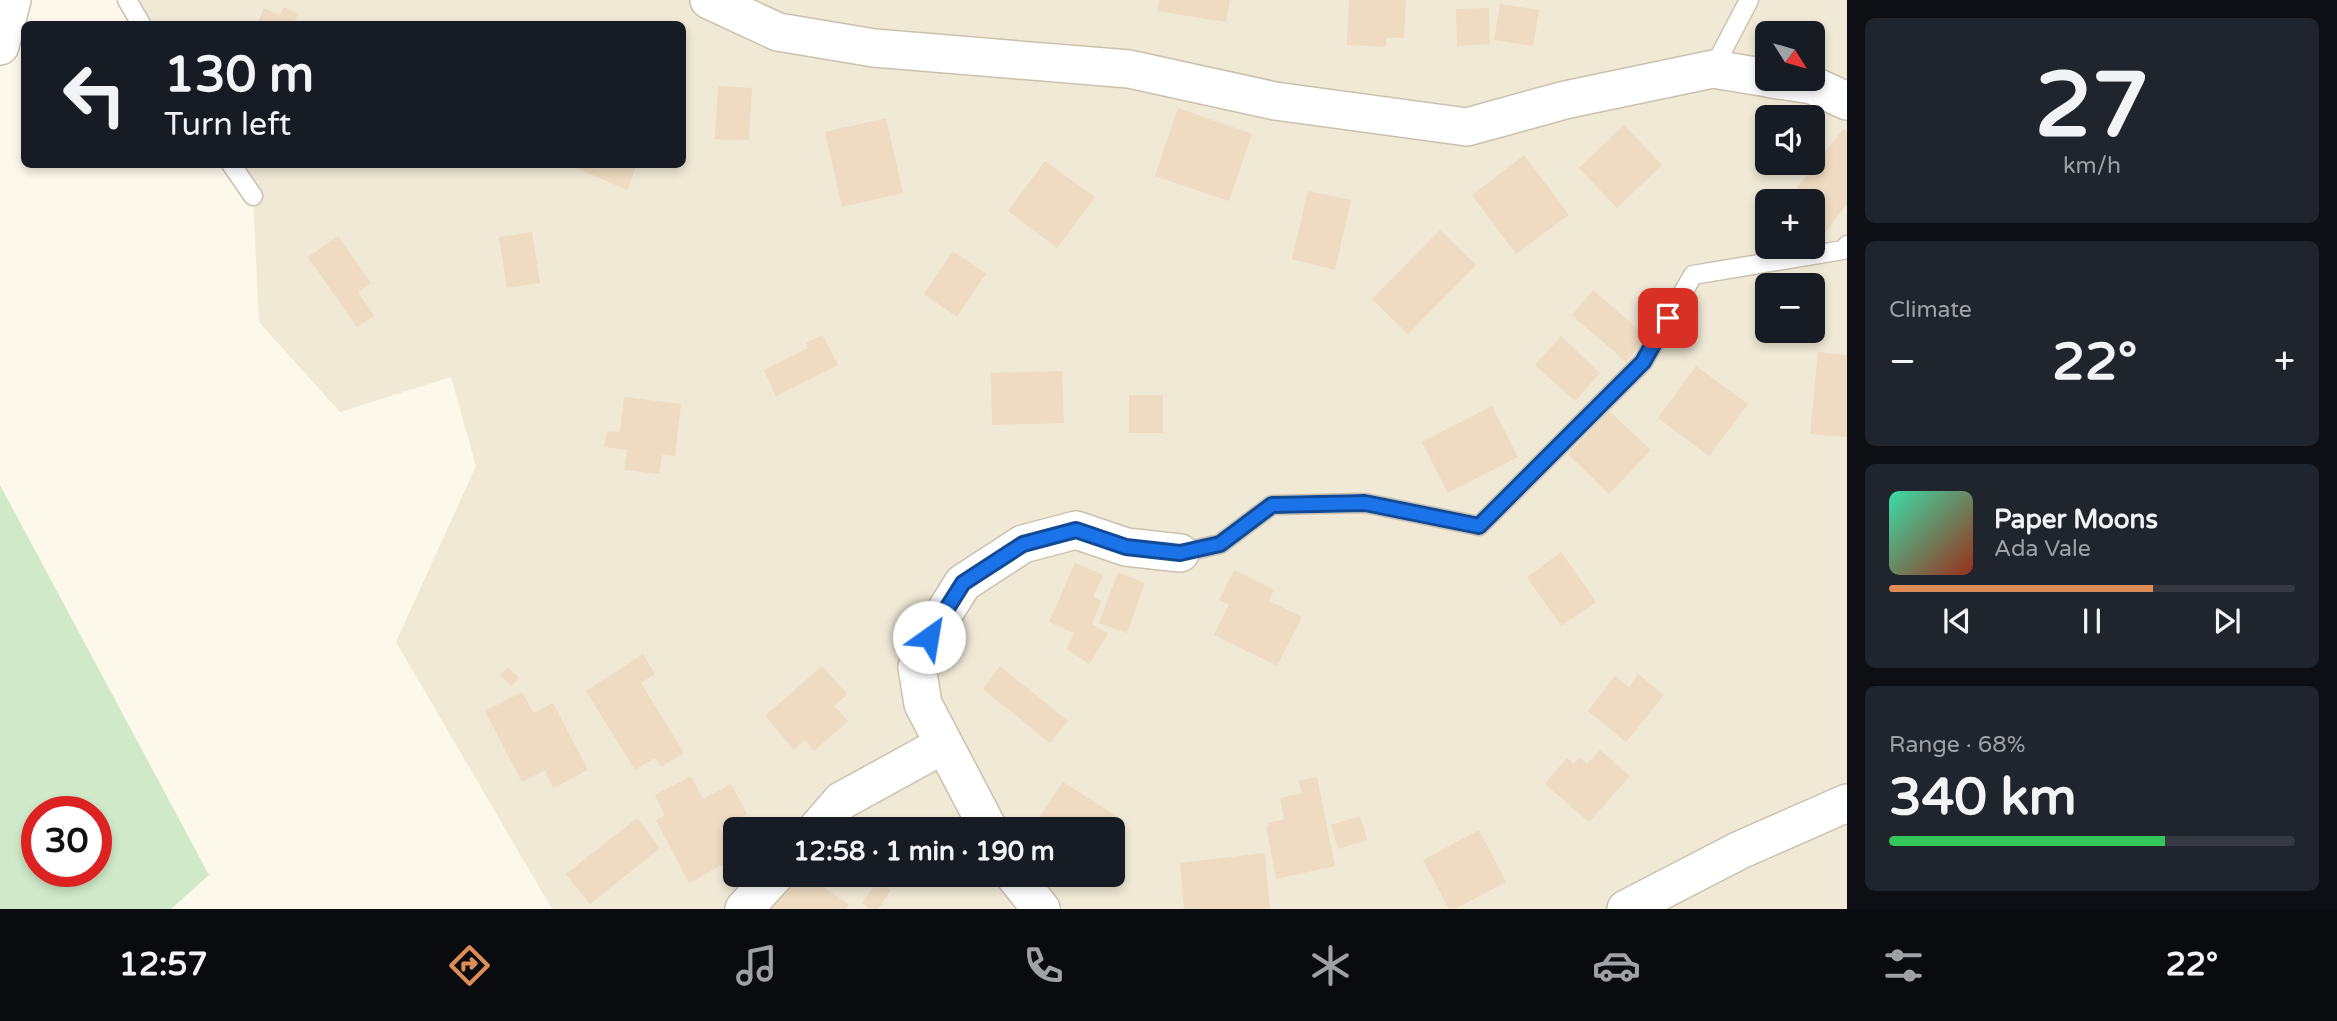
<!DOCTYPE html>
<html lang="en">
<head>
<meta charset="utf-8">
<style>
  :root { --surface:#171b24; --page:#20242c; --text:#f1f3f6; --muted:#9ea1a6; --line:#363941; --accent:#df8d56 }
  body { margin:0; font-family:"Varela Round",sans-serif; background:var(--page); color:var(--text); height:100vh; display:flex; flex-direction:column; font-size:26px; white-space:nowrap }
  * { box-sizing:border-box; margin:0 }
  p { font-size:23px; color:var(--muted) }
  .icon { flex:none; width:38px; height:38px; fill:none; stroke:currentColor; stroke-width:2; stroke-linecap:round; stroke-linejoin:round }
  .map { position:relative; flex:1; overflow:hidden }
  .panel { display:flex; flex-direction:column; gap:18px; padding:18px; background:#0d0f14; width:490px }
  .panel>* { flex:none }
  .top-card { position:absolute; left:21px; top:21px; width:665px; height:147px; border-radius:10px; box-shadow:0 4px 10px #0003; background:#171b24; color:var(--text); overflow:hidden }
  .needle { width:46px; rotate:127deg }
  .buttons { position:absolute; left:1755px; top:21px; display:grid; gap:14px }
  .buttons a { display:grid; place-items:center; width:70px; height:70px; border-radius:10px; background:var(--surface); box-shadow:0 4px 10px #0003; font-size:35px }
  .speed { position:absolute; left:21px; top:796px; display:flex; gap:14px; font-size:35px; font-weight:700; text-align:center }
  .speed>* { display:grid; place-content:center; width:91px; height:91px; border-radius:50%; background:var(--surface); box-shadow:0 4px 10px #0003; line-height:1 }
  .speed .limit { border:10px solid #d22; background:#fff; color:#111 }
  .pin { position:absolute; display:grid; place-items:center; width:60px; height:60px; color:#fff; margin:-30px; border-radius:14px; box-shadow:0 4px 10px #0006 }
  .me { position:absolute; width:77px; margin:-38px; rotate:32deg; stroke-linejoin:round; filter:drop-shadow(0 0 5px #0008) }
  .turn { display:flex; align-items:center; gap:24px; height:147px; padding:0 28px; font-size:32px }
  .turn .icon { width:91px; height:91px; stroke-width:2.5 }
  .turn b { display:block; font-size:49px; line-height:60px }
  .big { font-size:52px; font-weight:800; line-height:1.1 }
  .panel .card { flex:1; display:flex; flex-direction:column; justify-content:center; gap:10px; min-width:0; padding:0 24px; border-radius:10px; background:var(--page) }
  .panel .dial { align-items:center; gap:0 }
  .dial b { font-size:91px; line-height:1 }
  .song { display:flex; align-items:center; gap:21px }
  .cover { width:84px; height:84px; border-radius:10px; background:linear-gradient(135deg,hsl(160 70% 55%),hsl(10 70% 35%)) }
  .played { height:7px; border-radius:4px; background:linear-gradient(90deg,var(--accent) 65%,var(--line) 65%) }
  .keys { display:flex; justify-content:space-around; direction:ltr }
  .heat { display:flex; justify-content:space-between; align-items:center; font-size:38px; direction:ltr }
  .charge { height:10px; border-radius:5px; background:linear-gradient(90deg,#34c759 68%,var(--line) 0) }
  .trip { position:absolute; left:723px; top:817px; width:402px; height:70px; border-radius:10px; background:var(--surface); box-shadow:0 4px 10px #0003; font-weight:800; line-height:70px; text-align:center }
  .dock { display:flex; height:112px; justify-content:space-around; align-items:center; background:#090b0e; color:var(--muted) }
  .dock .icon { width:49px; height:49px }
  .dock .active { color:var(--accent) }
  .dock b { font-size:32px; color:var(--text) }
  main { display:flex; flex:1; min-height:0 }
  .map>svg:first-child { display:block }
</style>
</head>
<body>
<main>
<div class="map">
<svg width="1847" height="909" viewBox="0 0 1847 909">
  <rect width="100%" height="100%" fill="#fcf8ea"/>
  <path fill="#f0e9d6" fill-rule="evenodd" d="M127 0H1847V909H552L396 642 476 466 451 377 340 412 259 322 253 196 231 165 682 164V24H141ZM1768 33H1813V79H1768ZM1768 117H1813V163H1768ZM1768 201H1813V247H1768ZM1768 285H1813V331H1768ZM735 830H1113V875H735Z"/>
  <path fill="#d0eac9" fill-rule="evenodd" d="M0 485 209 875 171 909H0ZM37 812H96V872H37Z"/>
  <g fill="#eedbc1">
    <path d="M1159 0H1230L1226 22 1157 11Z"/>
    <path d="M1349 0H1406L1404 38H1386V47L1347 45Z"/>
    <path d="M1500 4 1539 10 1533 46 1494 40Z"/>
    <path d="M284 7 298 14 294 23 298 24H257L264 8 280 15Z"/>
    <path d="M1489 8 1490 44 1457 46 1456 9Z"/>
    <path d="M718 86 752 88 749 140 715 139Z"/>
    <path d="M1178 108 1252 134 1229 201 1155 176Z"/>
    <path d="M886 118 903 193 842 207 825 132Z"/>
    <path d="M1624 125 1662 165 1617 208 1579 168Z"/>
    <path d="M1843 129 1847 132V204L1824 234 1813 226V201H1787Z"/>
    <path d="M1524 155 1569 215 1516 254 1472 195Z"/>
    <path d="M1045 161 1095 197 1057 248 1008 211Z"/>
    <path d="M567 164H637L627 190Z"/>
    <path d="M1308 191 1351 200 1335 270 1292 259Z"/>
    <path d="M1440 230 1476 265 1408 334 1372 299Z"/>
    <path d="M532 232 540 283 507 288 499 237Z"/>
    <path d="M338 236 371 283 358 292 374 316 357 327 308 257Z"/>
    <path d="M953 251 986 274 957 317 924 294Z"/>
    <path d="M1593 290 1647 337 1626 362 1572 315Z"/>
    <path d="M823 335 838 365 776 396 764 370 808 348 806 343Z"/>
    <path d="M1561 336 1600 373 1575 401 1535 365Z"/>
    <path d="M1818 352 1847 355V437L1810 434Z"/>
    <path d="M1696 366 1748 404 1709 456 1658 418Z"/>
    <path d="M1062 371 1064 423 992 425 991 373Z"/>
    <rect x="1129" y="395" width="34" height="38"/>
    <path d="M624 397 681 404 675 456 662 455 659 474 624 470 627 450 604 447 607 431 620 432Z"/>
    <path d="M1492 406 1518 457 1448 493 1422 442Z"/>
    <path d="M1609 411 1651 450 1609 494 1568 454Z"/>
    <path d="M1561 552 1596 602 1561 626 1527 577Z"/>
    <path d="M1075 563 1103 575 1093 597 1101 601 1092 624 1108 634 1089 664 1067 649 1074 633 1049 622Z"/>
    <path d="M1234 570 1274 590 1269 601 1302 617 1277 666 1214 635 1229 605 1219 600Z"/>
    <path d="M1118 572 1145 583 1127 633 1099 623Z"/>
    <path d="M643 654 655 674 641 683 684 753 661 767 655 758 635 770 586 691Z"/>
    <path d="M822 666 847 694 834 706 848 721 814 751 805 740 794 750 765 716Z"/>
    <path d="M1000 666 1068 721 1050 743 983 689Z"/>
    <path d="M508 667 519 678 511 686 500 675Z"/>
    <path d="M1638 674 1664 695 1626 742 1588 711 1615 676 1629 687Z"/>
    <path d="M522 692 534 713 553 703 588 770 553 788 545 770 522 782 485 711Z"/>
    <path d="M1600 750 1630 776 1589 822 1545 784 1567 758 1574 764 1580 757 1587 764Z"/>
    <path d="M691 776 703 799 731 784 747 814 720 828 735 858 689 883 656 820 665 815 655 795Z"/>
    <path d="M1317 777 1335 866 1276 879 1266 826 1269 825 1268 823 1284 819 1280 798 1302 793 1299 781Z"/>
    <path d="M1063 782 1118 817 1111 830H1044L1035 824Z"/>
    <path d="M1360 816 1367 840 1338 849 1331 825Z"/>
    <path d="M637 818 660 848 590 904 566 874Z"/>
    <path d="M1479 830 1506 882 1455 909H1449L1423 860Z"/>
    <path d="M1265 853 1270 909H1184L1180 863Z"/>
    <path d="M790 875H806L849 905 846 909H766Z"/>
    <path d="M878 881 891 890 878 909H870L862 903Z"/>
  </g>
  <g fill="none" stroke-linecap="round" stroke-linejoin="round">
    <g stroke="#ccc0ad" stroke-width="21">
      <g id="service">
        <path d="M127 0 141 24"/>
        <path d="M1713 69 1749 0"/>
        <path d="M231 164 253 196"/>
        <path d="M1180 553 1220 544 1272 505 1365 503 1479 526 1643 362 1693 275 1843 250 1847 245"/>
      </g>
    </g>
    <g stroke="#ccc0ad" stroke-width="40">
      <g id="minor">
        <path d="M709 0 778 32 874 48 1129 69 1275 101 1467 127 1565 100 1713 69 1768 78"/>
        <path d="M0 46 12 0"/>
        <path d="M1772 79 1812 85 1847 101"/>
        <path d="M816 830 841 801 943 745"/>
        <path d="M989 830 923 704 917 667 929 637 963 583 1023 544 1076 530 1126 547 1180 553"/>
        <path d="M1014 875 1041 909"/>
        <path d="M744 909 775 875"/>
        <path d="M1626 909 1740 850 1847 803"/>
      </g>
    </g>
    <use href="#service" stroke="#fff" stroke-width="18"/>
    <use href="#minor" stroke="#fff" stroke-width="37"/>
  </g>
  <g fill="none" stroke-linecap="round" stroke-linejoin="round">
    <g stroke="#114b97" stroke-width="18">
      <path id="route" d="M929 637 963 583 1023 544 1076 530 1126 547 1180 553 1220 544 1272 505 1365 503 1479 526 1643 362 1668 318"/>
    </g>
    <use href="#route" stroke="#1a73e8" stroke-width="12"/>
  </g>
</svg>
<div class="buttons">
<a><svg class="needle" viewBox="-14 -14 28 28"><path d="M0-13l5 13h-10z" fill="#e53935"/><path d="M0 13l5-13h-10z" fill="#9ea1a6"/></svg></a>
<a><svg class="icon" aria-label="sound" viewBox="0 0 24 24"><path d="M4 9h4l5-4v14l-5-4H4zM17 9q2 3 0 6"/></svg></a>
<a>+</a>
<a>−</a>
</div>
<div class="speed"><div class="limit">30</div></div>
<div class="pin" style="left:1668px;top:318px;background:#d93025"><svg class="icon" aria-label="arrive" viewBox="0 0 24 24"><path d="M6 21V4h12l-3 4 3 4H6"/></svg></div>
<svg class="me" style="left:929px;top:637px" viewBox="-20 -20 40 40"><circle r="19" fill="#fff"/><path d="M0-13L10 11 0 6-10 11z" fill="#1a73e8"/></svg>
<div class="trip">12:58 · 1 min · 190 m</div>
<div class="top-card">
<div class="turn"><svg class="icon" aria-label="left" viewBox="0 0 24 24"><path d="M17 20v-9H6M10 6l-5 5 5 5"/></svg><div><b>130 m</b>Turn left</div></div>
</div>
</div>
<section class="panel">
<div class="card dial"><b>27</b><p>km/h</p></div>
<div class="card"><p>Climate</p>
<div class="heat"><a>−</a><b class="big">22°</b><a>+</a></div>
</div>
<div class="card">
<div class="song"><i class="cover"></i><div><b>Paper Moons</b><p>Ada Vale</p></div></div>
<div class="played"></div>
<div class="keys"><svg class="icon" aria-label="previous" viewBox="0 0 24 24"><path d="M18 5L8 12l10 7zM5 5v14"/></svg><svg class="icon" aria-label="pause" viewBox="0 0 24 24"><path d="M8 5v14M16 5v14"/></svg><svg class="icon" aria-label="next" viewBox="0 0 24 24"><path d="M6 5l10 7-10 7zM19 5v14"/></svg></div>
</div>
<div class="card"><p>Range · 68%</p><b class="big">340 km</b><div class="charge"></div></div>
</section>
</main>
<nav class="dock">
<b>12:57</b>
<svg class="icon active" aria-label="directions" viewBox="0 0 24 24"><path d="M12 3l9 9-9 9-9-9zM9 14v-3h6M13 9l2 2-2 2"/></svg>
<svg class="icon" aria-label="music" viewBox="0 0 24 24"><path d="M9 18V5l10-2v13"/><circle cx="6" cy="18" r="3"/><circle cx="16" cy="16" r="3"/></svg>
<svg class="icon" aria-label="phone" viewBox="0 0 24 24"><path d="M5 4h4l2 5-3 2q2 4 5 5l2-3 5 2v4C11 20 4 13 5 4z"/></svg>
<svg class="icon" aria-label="climate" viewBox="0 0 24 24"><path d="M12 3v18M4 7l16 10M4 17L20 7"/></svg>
<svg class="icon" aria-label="car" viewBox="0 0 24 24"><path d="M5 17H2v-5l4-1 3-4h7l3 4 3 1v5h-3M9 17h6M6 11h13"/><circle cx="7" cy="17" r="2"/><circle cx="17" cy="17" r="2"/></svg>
<svg class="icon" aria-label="filters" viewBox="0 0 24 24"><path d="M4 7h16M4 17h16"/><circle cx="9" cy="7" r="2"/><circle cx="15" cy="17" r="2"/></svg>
<b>22°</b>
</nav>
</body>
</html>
